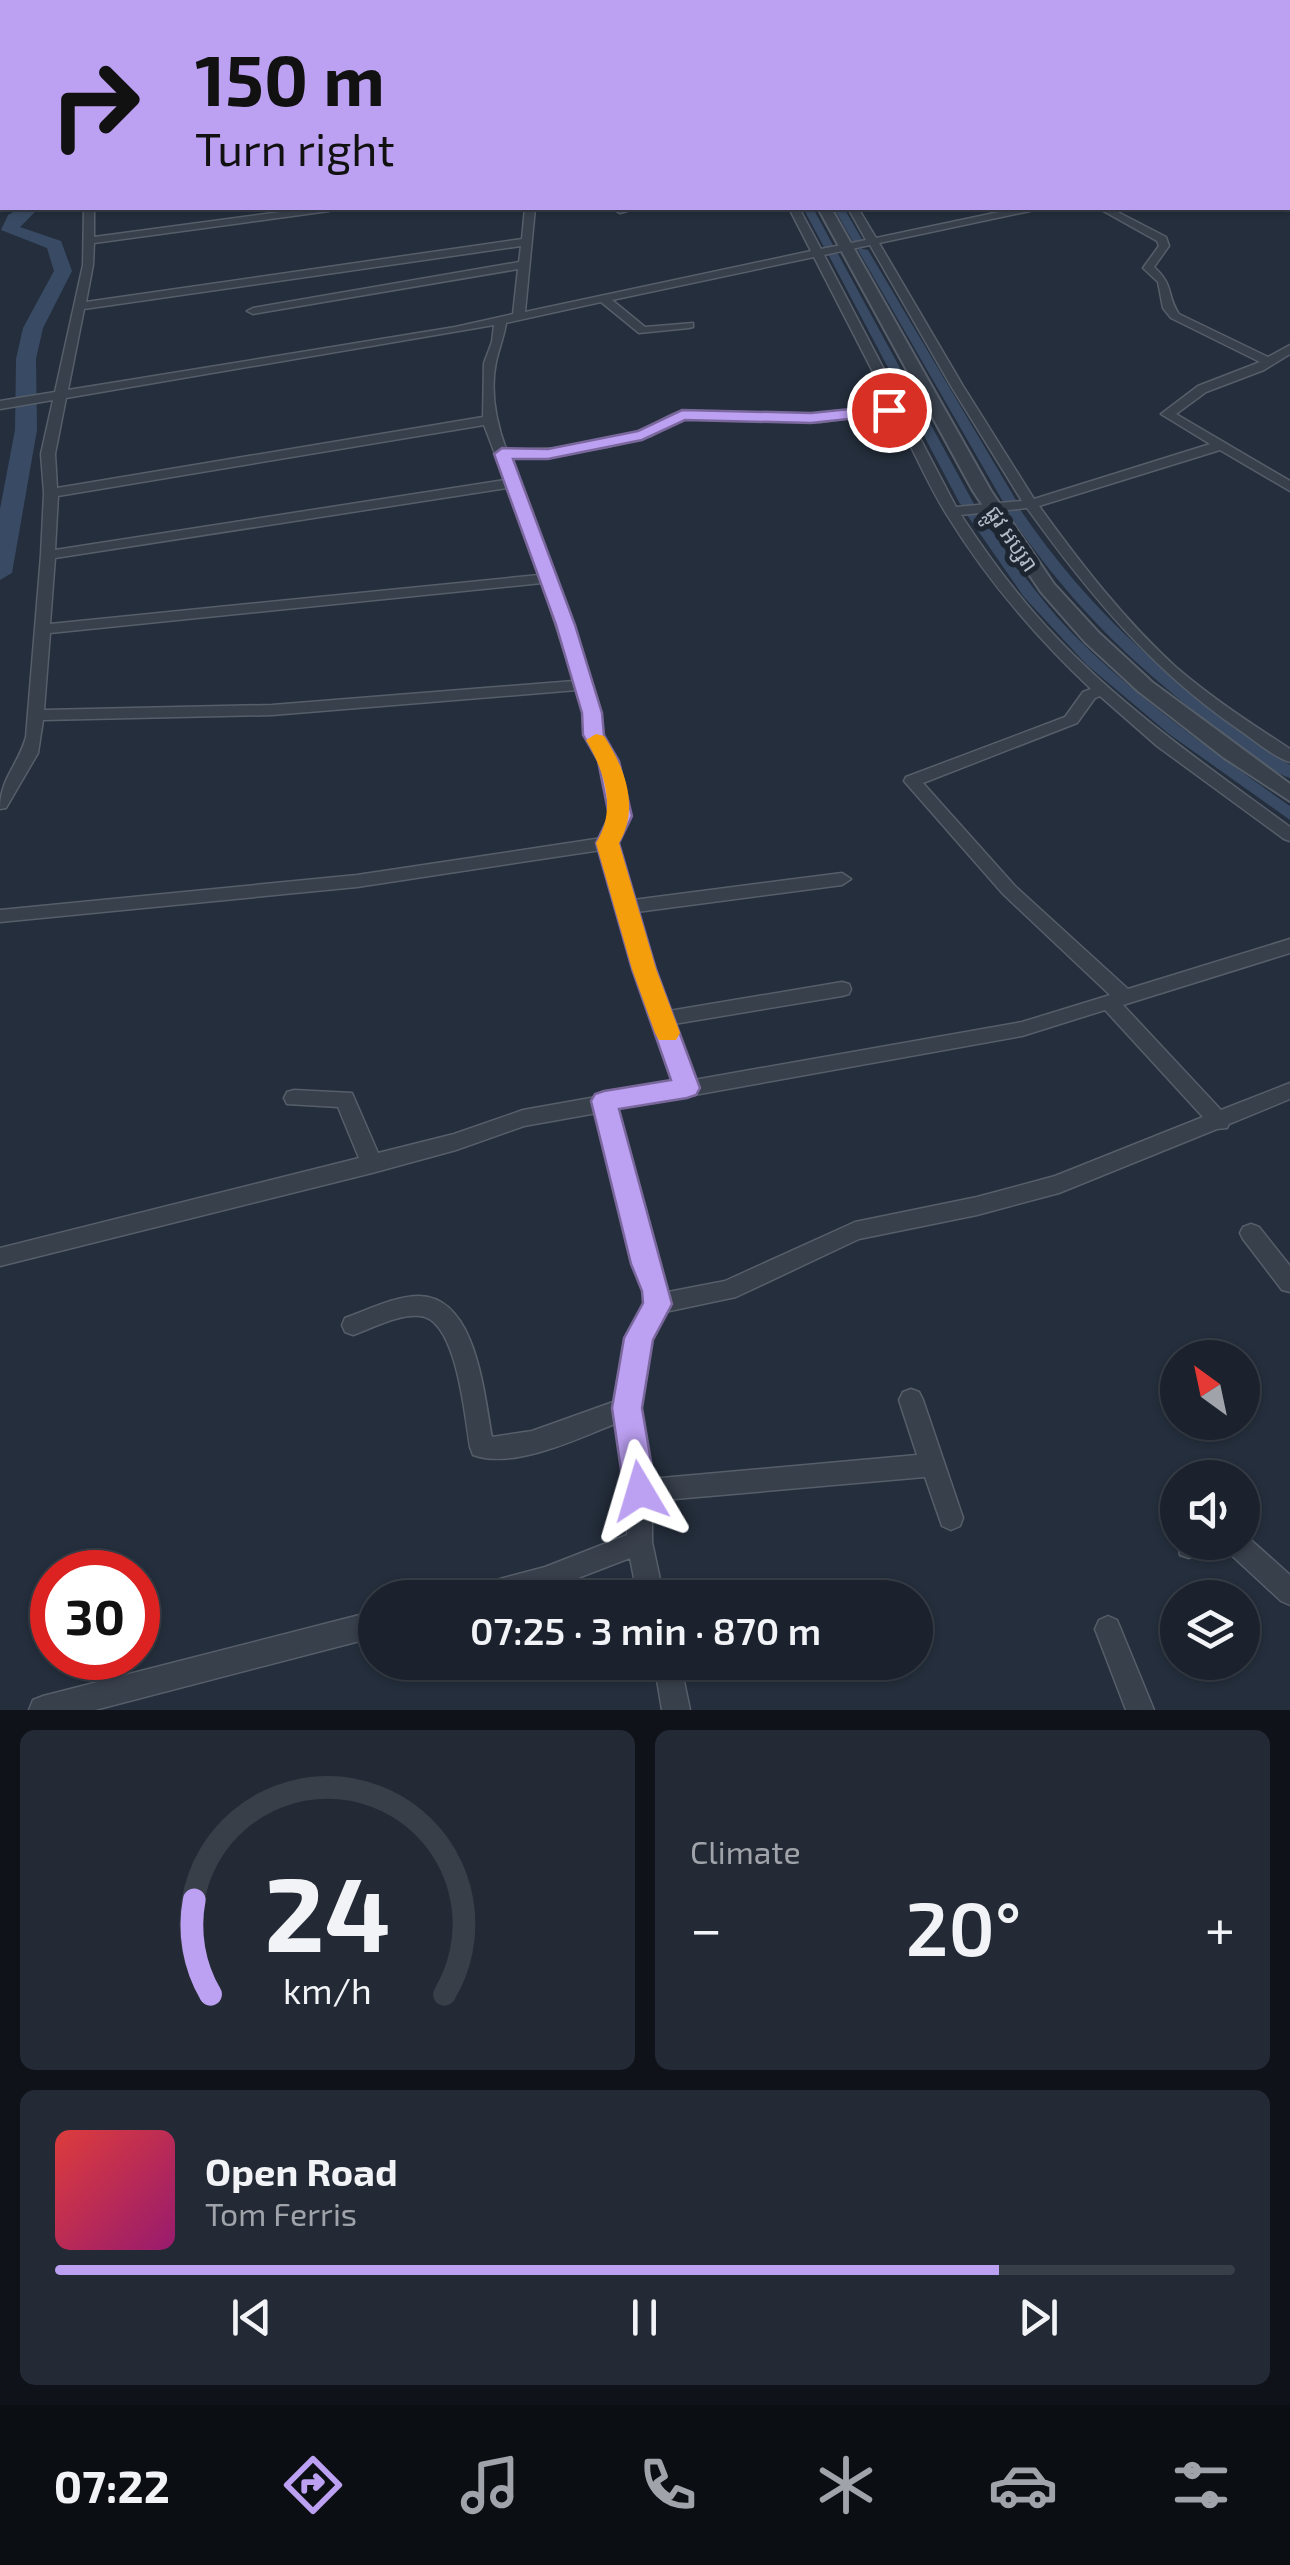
<!DOCTYPE html>
<html lang="en">
<head>
<meta charset="utf-8">
<style>
  :root { --surface:#1b222d; --page:#242a35; --text:#f1f3f6; --muted:#a0a4aa; --line:#393f49; --accent:#bca0f2 }
  body { margin:0; font-family:"Exo 2","Noto Sans Khmer",sans-serif; background:var(--page); color:var(--text); height:100vh; display:flex; flex-direction:column; font-size:38px; white-space:nowrap }
  * { box-sizing:border-box; margin:0 }
  p { font-size:32px; color:var(--muted) }
  .icon { flex:none; width:55px; height:55px; fill:none; stroke:currentColor; stroke-width:2; stroke-linecap:round; stroke-linejoin:round }
  .map { position:relative; height:1710px; overflow:hidden }
  .panel { display:flex; flex-direction:column; gap:20px; padding:20px; background:#0f1319; flex:1 }
  .panel>* { flex:none }
  .banner { position:absolute; left:0px; top:0px; width:1290px; height:210px; box-shadow:0 2px 8px #0004,0 0 0 2px var(--line); background:#bca0f2; color:#111; overflow:hidden }
  .needle { width:65px; rotate:327deg }
  .fabs { position:absolute; left:1160px; top:1340px; display:grid; gap:20px }
  .fabs a { display:grid; place-items:center; width:100px; height:100px; border-radius:50%; background:var(--surface); box-shadow:0 2px 8px #0004,0 0 0 2px var(--line); font-size:50px }
  .speed { position:absolute; left:30px; top:1550px; display:flex; gap:20px; font-size:50px; font-weight:700; text-align:center }
  .speed>* { display:grid; place-content:center; width:130px; height:130px; border-radius:50%; background:var(--surface); box-shadow:0 2px 8px #0004,0 0 0 2px var(--line); line-height:1 }
  .speed .limit { border:15px solid #d22; background:#fff; color:#111 }
  .pin { position:absolute; display:grid; place-items:center; width:85px; height:85px; color:#fff; margin:-42px; border:5px solid #fff; border-radius:50%; box-shadow:0 2px 10px #0007 }
  .me { position:absolute; width:110px; margin:-55px; rotate:353deg; stroke-linejoin:round; filter:drop-shadow(0 0 8px #0008) }
  .turn { display:flex; align-items:center; gap:35px; height:210px; padding:0 30px; font-size:45px }
  .turn .icon { width:130px; height:130px; stroke-width:2.5 }
  .turn b { display:block; font-size:70px; line-height:85px }
  .big { font-size:75px; font-weight:600; line-height:1.1 }
  .panel .widget { flex:1; display:flex; flex-direction:column; justify-content:center; gap:15px; min-width:0; padding:0 35px; border-radius:15px; background:var(--page) }
  .panel .dial { align-items:center; gap:0 }
  .dial svg { height:260px; overflow:visible; fill:none; stroke:var(--line); stroke-width:7; stroke-linecap:round; text-anchor:middle }
  .dial text { fill:var(--text); stroke:none }
  .song { display:flex; align-items:center; gap:30px }
  .cover { width:120px; height:120px; border-radius:15px; background:linear-gradient(135deg,hsl(0 70% 55%),hsl(320 70% 35%)) }
  .played { height:10px; border-radius:5px; background:linear-gradient(90deg,var(--accent) 80%,var(--line) 80%) }
  .keys { display:flex; justify-content:space-around; direction:ltr }
  .heat { display:flex; justify-content:space-between; align-items:center; font-size:55px; direction:ltr }
  .panel .tiles { flex:1; display:grid; gap:20px; grid-template-columns:1fr 1fr }
  .widget:last-child { grid-column:span 2 }
  .trip { position:absolute; left:358px; top:1580px; width:575px; height:100px; border-radius:50px; background:var(--surface); box-shadow:0 2px 8px #0004,0 0 0 2px var(--line); font-weight:600; line-height:100px; text-align:center }
  .tabs { display:flex; height:160px; justify-content:space-around; align-items:center; background:#0b0e12; color:var(--muted) }
  .tabs .icon { width:70px; height:70px }
  .tabs .selected { color:var(--accent) }
  .tabs b { font-size:45px; color:var(--text) }
  .map>svg:first-child { display:block }
</style>
</head>
<body>
<div class="map">
<svg width="1290" height="1710" viewBox="0 0 1290 1710">
  <rect width="100%" height="100%" fill="#242e3c"/>
  <g fill="none" stroke-linecap="round" stroke-linejoin="round">
    <g fill="#394b64" fill-rule="evenodd">
      <path d="M693 0H701L702 2H694Z"/>
      <path d="M716 0H725L726 2H718Z"/>
      <path d="M803 208H813L834 247 833 249H825Z"/>
      <path d="M834 208H844L864 243 863 245H855Z"/>
      <path d="M859 248 868 250 1016 500 1014 503H1004L1002 500 858 250Z"/>
      <path d="M829 252 838 254 974 504 972 507 967 508 960 504 828 254Z"/>
      <path d="M1014 507 1019 508C1096 621 1179 688 1290 765V778C1267 770 1246 750 1226 735 1138 671 1068 603 1007 511Z"/>
      <path d="M974 511 979 512C1008 554 1037 597 1073 634 1138 700 1215 753 1290 806V820L1169 734 1087 665 1024 597 967 515Z"/>
    </g>
    <path fill="#394b64" fill-rule="evenodd" d="M20 208H39L20 227 61 241 72 271 43 328 36 359 37 430 12 573 0 580V509L15 430 16 359 23 328 54 271 47 248 1 230 8 215Z"/>
    <g stroke="#565e6a" stroke-width="3">
      <g id="minor">
        <path d="M277 0H288L284 2Z"/>
        <path d="M467 0H477L479 2H470Z"/>
        <path d="M0 51 2 52V56L0 57Z"/>
        <path d="M1288 91 1290 92V98L1288 97Z"/>
        <path d="M1290 143V149L1288 150V144Z"/>
        <path d="M2 160V168L0 169V161Z"/>
        <path d="M1288 186H1290V193L1288 192Z"/>
        <path d="M84 208H94V237L310 208H334L329 211 94 243 93 265 86 302 522 239 525 208H535L525 312 811 251 789 208H799L821 249 866 240 848 208H858L876 238 1018 208H1035L1030 211 879 243 963 386 1034 499 1210 444 1161 414 1198 386 1260 362 1171 318 1163 308 1158 282 1143 268 1159 246 1157 241 1098 208H1110L1166 237 1169 246 1154 267C1175 286 1166 295 1179 314L1268 357 1290 345V354L1264 370 1206 392 1176 414 1290 481V491L1220 450 1039 506C1081 564 1125 621 1178 669 1213 699 1252 724 1290 749V762C1272 756 1254 740 1238 729 1152 670 1088 593 1027 508L961 515C984 550 1008 583 1035 614 1108 698 1200 761 1290 827V841L1284 839 1157 746 1100 696 1095 698 1077 723 923 783 1015 886 1128 989 1290 939V953L1123 1005 1221 1110 1290 1083V1099L1229 1124 1227 1128 1217 1129 1059 1193 977 1215 859 1239 736 1297 665 1312 650 1339 639 1408 650 1479 917 1455 899 1400 903 1392 911 1389 919 1392 923 1400 963 1518 960 1526 951 1530 942 1526 925 1477 652 1501V1542L664 1598H638L630 1558 526 1598H464L468 1589 477 1585 545 1567 627 1535 628 1491 617 1423C579 1438 514 1470 473 1455L470 1447C465 1418 457 1319 420 1316 398 1314 373 1328 353 1335L345 1332 342 1325 345 1318C368 1310 395 1296 419 1296 477 1297 484 1396 492 1437L532 1431 616 1401 628 1338 647 1303 646 1291 634 1264 597 1113 524 1126 456 1150 372 1173 0 1266V1248L359 1158 338 1107 287 1104 284 1098 287 1092 294 1090 352 1093 378 1153 454 1134 523 1110 596 1097 604 1093 609 1095 676 1083 635 969 601 850 357 887 0 922V910L357 875 602 838 612 816 601 761 585 735 584 713 577 690 272 715 43 720 38 753 6 808 0 809C0 778 18 766 26 737L41 555 44 493 41 454 53 400 0 409V401L55 392 83 265ZM870 245 951 386 1022 501 956 507 824 255ZM521 246 519 262 253 308 247 311 253 314 518 269 513 314 455 327 68 390 84 309ZM814 257 892 409 881 405 821 414 682 411C666 415 655 426 639 431 598 446 549 451 506 449 496 422 490 391 496 362 499 348 504 337 506 323L601 302 639 333 689 328 693 327V323L645 327 612 300ZM494 325 492 342 484 363 483 417 57 488 55 454 66 398ZM880 413 897 419C914 451 928 485 947 515 987 580 1036 637 1091 689L1083 692 1065 717 906 777 904 781 1003 894 1110 995 1022 1022 694 1080 674 1024 842 996 849 994 851 989 849 984 842 982 669 1011 637 912 842 885 851 879 842 873 633 900 617 843 630 816 617 761 601 735 600 713 572 625 509 457 554 456 607 447 651 436 682 419 821 422ZM484 425 505 480 55 550 58 496ZM507 488 539 575 50 624 55 558ZM542 583 574 681 272 705 44 710 50 633ZM1105 1010 1203 1117 1055 1176 977 1197 855 1222 725 1281 668 1292 656 1264 616 1109 1022 1036Z"/>
        <path d="M618 208H637L620 213 615 210Z"/>
        <path d="M1251 1224 1259 1227 1290 1266V1292L1282 1290 1243 1239 1240 1233 1243 1227Z"/>
        <path d="M1242 1532 1290 1575V1605L1281 1601 1227 1551 1224 1542H1242Z"/>
        <path d="M1178 1542H1208L1205 1551 1189 1558 1180 1555Z"/>
        <path d="M375 1611V1637L95 1710H29L33 1700 43 1696Z"/>
        <path d="M1108 1616 1117 1620 1154 1710H1126L1095 1629 1099 1620Z"/>
        <path d="M654 1662H680L690 1710H662Z"/>
      </g>
    </g>
    <g stroke="#565e6a" stroke-width="4">
      <g id="tertiary">
        <path d="M704 0H715L716 2H706Z"/>
        <path d="M818 208H831L991 491 1054 584 1099 633 1152 682 1290 784V801L1223 757 1138 691 1085 642 1041 592 973 491Z"/>
      </g>
    </g>
    <use href="#minor" fill="#38404c" fill-rule="evenodd"/>
    <use href="#tertiary" fill="#38404c" fill-rule="evenodd"/>
  </g>
  <path fill="#bca0f2" stroke="#7a689d" stroke-width="2.5" d="M889 405 895 407V414L811 423 685 420 642 440 548 459H513L575 625 602 713 604 735 619 761 632 816 619 843 656 969 700 1088 696 1095 687 1098 619 1109 672 1304 653 1340 642 1408 656 1491 651 1502 640 1506 629 1502 624 1491 612 1408 624 1338 643 1303 642 1291 631 1264 591 1101 595 1094 604 1091 671 1080 632 969 596 843 609 816 598 761 583 735 582 713 556 625 494 454 502 448 548 449 638 431 682 410 811 413Z"/>
  <path fill="#f59e0b" d="M596 734 604 736C625 768 640 808 619 843L656 969 680 1033 676 1040H659L655 1033 632 969 596 843C617 810 605 772 586 740Z"/>
  <g text-anchor="middle" dominant-baseline="central" stroke-width="10" stroke-linejoin="round" paint-order="stroke">
    <g font-size="22" fill="#b3bbc7" stroke="#1d2531">
      <text transform="translate(1013 538) rotate(56)">ផ្លូវ អប្សរា</text>
    </g>
  </g>
</svg>
<div class="fabs">
<a><svg class="needle" viewBox="-14 -14 28 28"><path d="M0-13l5 13h-10z" fill="#e53935"/><path d="M0 13l5-13h-10z" fill="#a0a4aa"/></svg></a>
<a><svg class="icon" aria-label="sound" viewBox="0 0 24 24"><path d="M4 9h4l5-4v14l-5-4H4zM17 9q2 3 0 6"/></svg></a>
<a><svg class="icon" aria-label="layers" viewBox="0 0 24 24"><path d="M12 4l9 5-9 5-9-5zM3 14l9 5 9-5"/></svg></a>
</div>
<div class="speed"><div class="limit">30</div></div>
<div class="pin" style="left:889px;top:410px;background:#d93025"><svg class="icon" aria-label="arrive" viewBox="0 0 24 24"><path d="M6 21V4h12l-3 4 3 4H6"/></svg></div>
<svg class="me" style="left:640px;top:1491px" viewBox="-20 -20 40 40"><path d="M0-17L14 15 0 8-14 15z" fill="#bca0f2" stroke="#fff" stroke-width="4"/></svg>
<div class="trip">07:25 · 3 min · 870 m</div>
<div class="banner">
<div class="turn"><svg class="icon" aria-label="right" viewBox="0 0 24 24"><path d="M7 20v-9h11M14 6l5 5-5 5"/></svg><div><b>150 m</b>Turn right</div></div>
</div>
</div>
<section class="panel">
<div class="tiles">
<div class="widget dial"><svg viewBox="0 0 100 80">
<path d="M14 69A42 42 0 1 1 86 69"/>
<path d="M14 69A42 42 0 0 1 9 40" stroke="#bca0f2"/>
<text x="50" y="56" font-size="32" font-weight="700">24</text>
<text x="50" y="72" font-size="11">km/h</text>
</svg></div>
<div class="widget"><p>Climate</p>
<div class="heat"><a>−</a><b class="big">20°</b><a>+</a></div>
</div>
<div class="widget">
<div class="song"><i class="cover"></i><div><b>Open Road</b><p>Tom Ferris</p></div></div>
<div class="played"></div>
<div class="keys"><svg class="icon" aria-label="previous" viewBox="0 0 24 24"><path d="M18 5L8 12l10 7zM5 5v14"/></svg><svg class="icon" aria-label="pause" viewBox="0 0 24 24"><path d="M8 5v14M16 5v14"/></svg><svg class="icon" aria-label="next" viewBox="0 0 24 24"><path d="M6 5l10 7-10 7zM19 5v14"/></svg></div>
</div>
</div>
</section>
<nav class="tabs">
<b>07:22</b>
<svg class="icon selected" aria-label="directions" viewBox="0 0 24 24"><path d="M12 3l9 9-9 9-9-9zM9 14v-3h6M13 9l2 2-2 2"/></svg>
<svg class="icon" aria-label="music" viewBox="0 0 24 24"><path d="M9 18V5l10-2v13"/><circle cx="6" cy="18" r="3"/><circle cx="16" cy="16" r="3"/></svg>
<svg class="icon" aria-label="phone" viewBox="0 0 24 24"><path d="M5 4h4l2 5-3 2q2 4 5 5l2-3 5 2v4C11 20 4 13 5 4z"/></svg>
<svg class="icon" aria-label="climate" viewBox="0 0 24 24"><path d="M12 3v18M4 7l16 10M4 17L20 7"/></svg>
<svg class="icon" aria-label="car" viewBox="0 0 24 24"><path d="M5 17H2v-5l4-1 3-4h7l3 4 3 1v5h-3M9 17h6M6 11h13"/><circle cx="7" cy="17" r="2"/><circle cx="17" cy="17" r="2"/></svg>
<svg class="icon" aria-label="filters" viewBox="0 0 24 24"><path d="M4 7h16M4 17h16"/><circle cx="9" cy="7" r="2"/><circle cx="15" cy="17" r="2"/></svg>
</nav>
</body>
</html>
